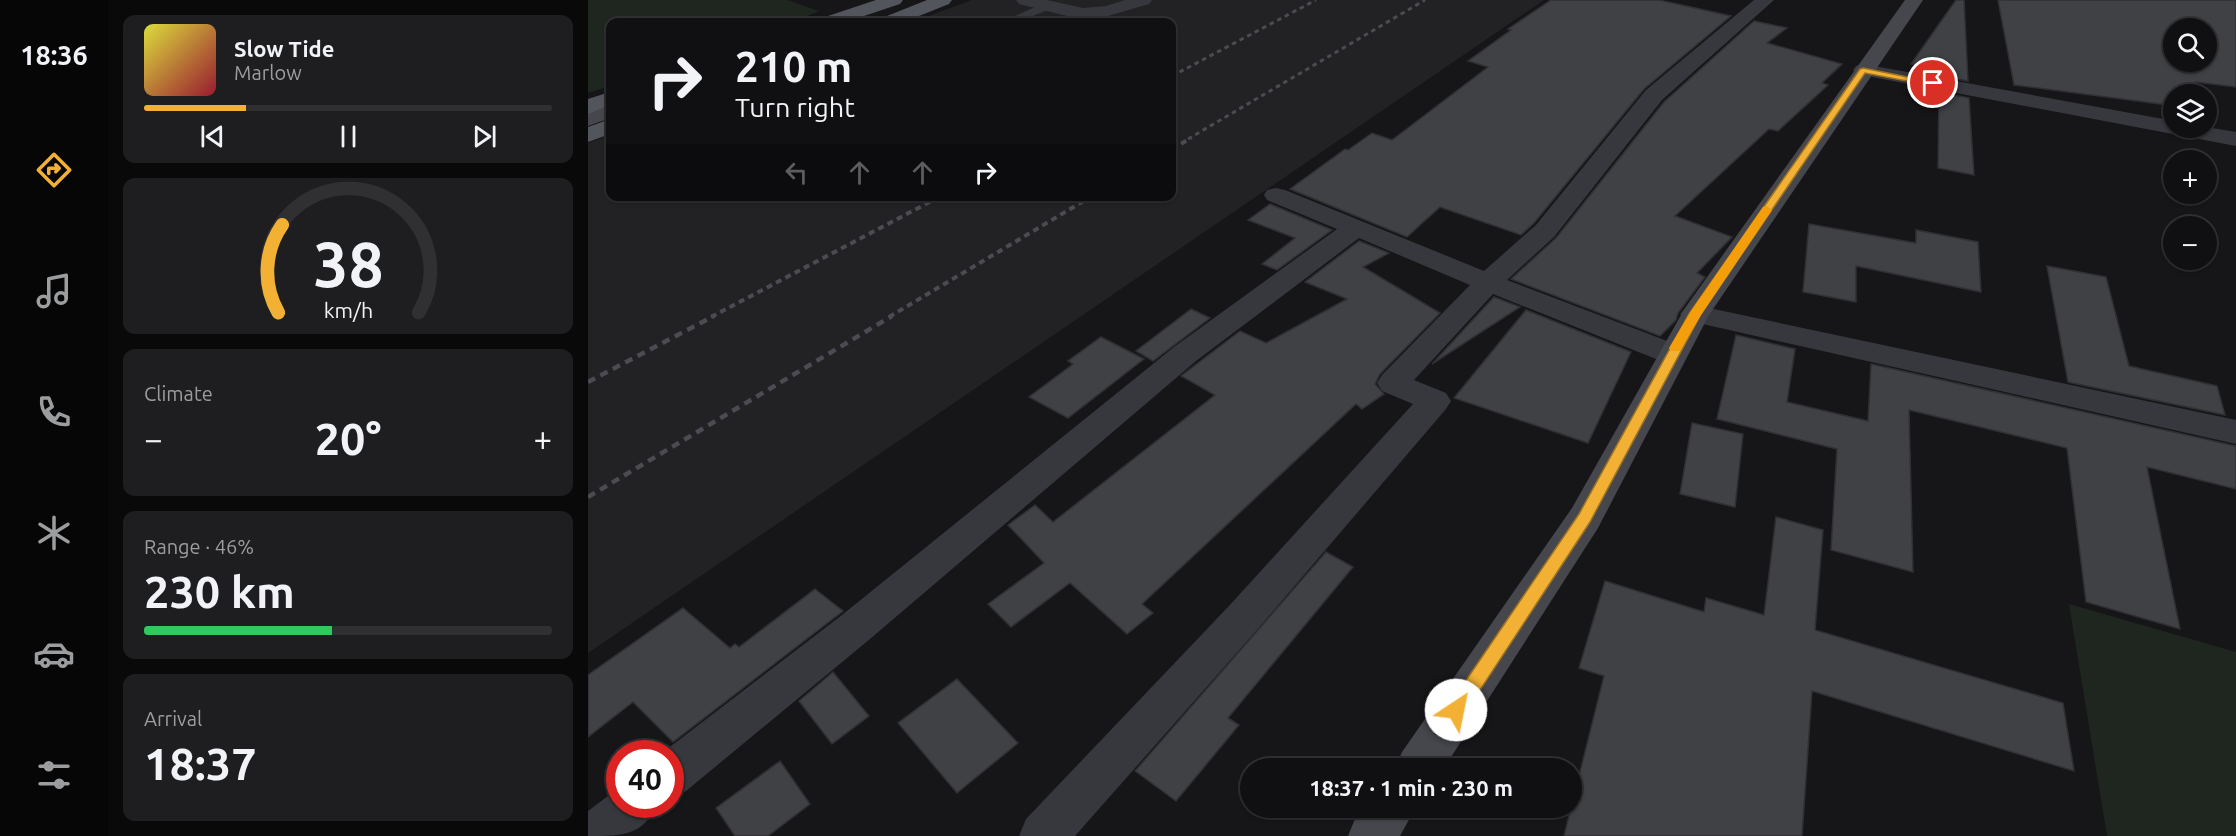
<!DOCTYPE html>
<html lang="en">
<head>
<meta charset="utf-8">
<style>
  :root { --surface:#101012; --page:#1e1e20; --text:#f1f3f6; --muted:#9c9d9f; --line:#303032; --accent:#f2b134 }
  body { margin:0; font-family:Ubuntu,sans-serif; background:var(--page); color:var(--text); height:100vh; display:flex; flex-direction:column; font-size:22px; white-space:nowrap }
  * { box-sizing:border-box; margin:0 }
  p { font-size:20px; color:var(--muted) }
  .icon { flex:none; width:33px; height:33px; fill:none; stroke:currentColor; stroke-width:2; stroke-linecap:round; stroke-linejoin:round }
  .map { position:relative; flex:1; overflow:hidden }
  .drawer { display:flex; flex-direction:column; gap:15px; padding:15px; background:#09090a; width:480px }
  .drawer>* { flex:none }
  .banner { position:absolute; left:18px; top:18px; width:570px; height:183px; border-radius:12px; box-shadow:0 2px 4px #0004,0 0 0 2px var(--line); background:#101012; color:var(--text); overflow:hidden }
  .tools { position:absolute; left:1575px; top:18px; display:grid; gap:12px }
  .tools a { display:grid; place-items:center; width:54px; height:54px; border-radius:50%; background:var(--surface); box-shadow:0 2px 4px #0004,0 0 0 2px var(--line); font-size:30px }
  .speed { position:absolute; left:18px; top:740px; display:flex; gap:12px; font-size:30px; font-weight:700; text-align:center }
  .speed>* { display:grid; place-content:center; width:78px; height:78px; border-radius:50%; background:var(--surface); box-shadow:0 2px 4px #0004,0 0 0 2px var(--line); line-height:1 }
  .speed .limit { border:9px solid #d22; background:#fff; color:#111 }
  .pin { position:absolute; display:grid; place-items:center; width:51px; height:51px; color:#fff; margin:-26px; border:3px solid #fff; border-radius:50%; box-shadow:0 2px 6px #0007 }
  .me { position:absolute; width:66px; margin:-33px; rotate:34deg; stroke-linejoin:round; filter:drop-shadow(0 0 4px #0008) }
  .turn { display:flex; align-items:center; gap:21px; height:126px; padding:0 30px; font-size:27px }
  .turn .icon { width:78px; height:78px; stroke-width:2.5 }
  .turn b { display:block; font-size:42px; line-height:51px }
  .lanes { display:flex; align-items:center; height:57px; padding:0 30px; background:#0003; justify-content:center; gap:30px; direction:ltr }
  .lanes .off { opacity:.35 }
  .big { font-size:45px; font-weight:700; line-height:1.1 }
  .drawer .tile { flex:1; display:flex; flex-direction:column; justify-content:center; gap:9px; min-width:0; padding:0 21px; border-radius:12px; background:var(--page) }
  .drawer .dial { align-items:center; gap:0 }
  .dial svg { height:156px; overflow:visible; fill:none; stroke:var(--line); stroke-width:7; stroke-linecap:round; text-anchor:middle }
  .dial text { fill:var(--text); stroke:none }
  .song { display:flex; align-items:center; gap:18px }
  .cover { width:72px; height:72px; border-radius:9px; background:linear-gradient(135deg,hsl(60 70% 55%),hsl(350 70% 35%)) }
  .played { height:6px; border-radius:3px; background:linear-gradient(90deg,var(--accent) 25%,var(--line) 25%) }
  .keys { display:flex; justify-content:space-around; direction:ltr }
  .heat { display:flex; justify-content:space-between; align-items:center; font-size:33px; direction:ltr }
  .charge { height:9px; border-radius:4px; background:linear-gradient(90deg,#34c759 46%,var(--line) 0) }
  .trip { position:absolute; left:652px; top:758px; width:342px; height:60px; border-radius:30px; background:var(--surface); box-shadow:0 2px 4px #0004,0 0 0 2px var(--line); font-weight:700; line-height:60px; text-align:center }
  main { display:flex; flex:1; min-height:0 }
  .dock { display:flex; flex-direction:column; width:108px; justify-content:space-around; align-items:center; background:#060607; color:var(--muted) }
  .dock .icon { width:42px; height:42px }
  .dock .on { color:var(--accent) }
  .dock b { font-size:27px; color:var(--text) }
  .map>svg:first-child { display:block }
</style>
</head>
<body>
<main>
<nav class="dock">
<b>18:36</b>
<svg class="icon on" aria-label="directions" viewBox="0 0 24 24"><path d="M12 3l9 9-9 9-9-9zM9 14v-3h6M13 9l2 2-2 2"/></svg>
<svg class="icon" aria-label="music" viewBox="0 0 24 24"><path d="M9 18V5l10-2v13"/><circle cx="6" cy="18" r="3"/><circle cx="16" cy="16" r="3"/></svg>
<svg class="icon" aria-label="phone" viewBox="0 0 24 24"><path d="M5 4h4l2 5-3 2q2 4 5 5l2-3 5 2v4C11 20 4 13 5 4z"/></svg>
<svg class="icon" aria-label="climate" viewBox="0 0 24 24"><path d="M12 3v18M4 7l16 10M4 17L20 7"/></svg>
<svg class="icon" aria-label="car" viewBox="0 0 24 24"><path d="M5 17H2v-5l4-1 3-4h7l3 4 3 1v5h-3M9 17h6M6 11h13"/><circle cx="7" cy="17" r="2"/><circle cx="17" cy="17" r="2"/></svg>
<svg class="icon" aria-label="filters" viewBox="0 0 24 24"><path d="M4 7h16M4 17h16"/><circle cx="9" cy="7" r="2"/><circle cx="15" cy="17" r="2"/></svg>
</nav>
<section class="drawer">
<div class="tile">
<div class="song"><i class="cover"></i><div><b>Slow Tide</b><p>Marlow</p></div></div>
<div class="played"></div>
<div class="keys"><svg class="icon" aria-label="previous" viewBox="0 0 24 24"><path d="M18 5L8 12l10 7zM5 5v14"/></svg><svg class="icon" aria-label="pause" viewBox="0 0 24 24"><path d="M8 5v14M16 5v14"/></svg><svg class="icon" aria-label="next" viewBox="0 0 24 24"><path d="M6 5l10 7-10 7zM19 5v14"/></svg></div>
</div>
<div class="tile dial"><svg viewBox="0 0 100 80">
<path d="M14 69A42 42 0 1 1 86 69"/>
<path d="M14 69A42 42 0 0 1 16 24" stroke="#f2b134"/>
<text x="50" y="56" font-size="32" font-weight="700">38</text>
<text x="50" y="72" font-size="11">km/h</text>
</svg></div>
<div class="tile"><p>Climate</p>
<div class="heat"><a>−</a><b class="big">20°</b><a>+</a></div>
</div>
<div class="tile"><p>Range · 46%</p><b class="big">230 km</b><div class="charge"></div></div>
<div class="tile"><p>Arrival</p><b class="big">18:37</b></div>
</section>
<div class="map">
<svg width="1648" height="836" viewBox="0 0 1648 836">
  <rect width="100%" height="100%" fill="#161618"/>
  <path fill="#222225" d="M384 0H956L0 653V143L22 135V196H584V22H324Z"/>
  <g fill="#1e261f">
    <path d="M0 0H199L231 11 206 22H22V86L0 93Z"/>
    <path d="M1481 604 1648 652V836H1519Z"/>
  </g>
  <g fill="#404145" stroke="#303034" stroke-width="1.5" fill-rule="evenodd">
    <path d="M963 0H1071L1143 16 1056 89 946 223 933 235 852 207 819 237 702 189 757 149 760 150 784 133 804 140 900 67 880 61 923 30 920 29Z"/>
    <path d="M1368 0H1376L1380 81 1351 76V68L1323 64Z"/>
    <path d="M1410 0H1648V87L1608 82 1615 94H1586V109L1580 105 1426 85ZM1586 28H1618V62H1586Z"/>
    <path d="M1166 21 1199 28 1179 43 1254 64 1234 83 1240 85 1190 131 1181 129 1087 216 1144 237 1109 273 1117 277 1090 313 1088 320 1072 336 923 279 968 238 1076 102Z"/>
    <path d="M1351 92 1381 98 1386 175 1350 168Z"/>
    <path d="M682 204 744 230 689 270 674 264 707 238 660 220Z"/>
    <path d="M1221 224 1328 243V230L1390 242 1393 292 1268 266V302L1215 292Z"/>
    <path d="M771 241 801 253 775 267 852 313 792 374 787 384 796 394 774 409 768 404 554 604 565 613 539 634 482 583 423 627 400 604 456 563 420 525 447 505 465 522 627 395 593 376 652 331 678 343 759 299 717 282Z"/>
    <path d="M1459 266 1518 277 1541 366 1629 386 1637 415 1480 382Z"/>
    <path d="M906 297 932 307 844 364Z"/>
    <path d="M603 309 622 318 565 361 548 351Z"/>
    <path d="M938 310 1043 352 1000 443 866 398Z"/>
    <path d="M1148 335 1207 349 1199 402 1280 421 1283 364 1648 446V489L1559 467 1592 629 1498 602 1479 448 1321 410 1325 572 1243 550 1249 449 1129 419Z"/>
    <path d="M513 337 556 359 480 418 441 397 485 364 480 361Z"/>
    <path d="M1104 423 1155 434 1147 507 1092 494Z"/>
    <path d="M1188 517 1235 530 1227 630 1475 703 1486 771 1224 691 1214 836H976L1016 676 991 668 1017 581 1116 612 1118 598 1176 615Z"/>
    <path d="M738 552 765 567 640 718 651 725 588 801 547 771Z"/>
    <path d="M227 589 255 611 85 742 45 702 0 737V675L95 608 142 648 147 644 151 647Z"/>
    <path d="M245 672 281 716 244 744 211 701Z"/>
    <path d="M369 679 430 743 369 793 310 723Z"/>
    <path d="M192 761 222 804 180 836H147L128 808Z"/>
  </g>
  <g fill="none" stroke-linecap="round" stroke-linejoin="round">
    <path fill="#37383d" fill-rule="evenodd" d="M459 2 463 3 465 6 463 9 429 22H413Z"/>
    <g fill="#37383d" fill-rule="evenodd">
      <path d="M428 0H459L495 8 518 6 537 0H564L561 4 520 16 495 20 431 4Z"/>
      <path d="M1166 0H1186L1074 100 966 237 919 280 1095 347 1099 354 1095 361 1084 364 1073 361 905 294 826 380 858 393 863 401 858 409 668 631 487 836H431L438 819 640 607 825 404 794 391 789 383 794 375 882 285 771 238 608 361 282 639 98 791 82 797V753H74L254 615 586 347 749 229 679 200 676 195 679 190 688 188 697 190 896 271 948 225 1058 90Z"/>
      <path d="M1275 64 1586 121V128L1618 127 1648 132V146L1268 74 1265 70 1268 66Z"/>
      <path d="M1107 305 1648 420V444L1097 320 1092 314 1097 308Z"/>
      <path d="M32 787V804H70C54 836 36 836 0 836V811Z"/>
    </g>
    <g fill="#45474d" fill-rule="evenodd">
      <path d="M1317 0H1335L1121 315 1010 528 856 768H807L814 752 984 508 1097 308Z"/>
      <path d="M22 104V118L0 126V111Z"/>
      <path d="M775 807H828L812 836H760L767 819Z"/>
    </g>
    <g fill="#53555c" fill-rule="evenodd">
      <path d="M288 0H315L312 4 258 22H232L234 18Z"/>
      <path d="M339 0H364L361 4 316 22H292L294 18Z"/>
      <path d="M22 92V105L0 114V99Z"/>
      <path d="M22 119V134L0 142V127Z"/>
    </g>
    <g stroke="#4a4c52" stroke-width="3" stroke-dasharray="4.5 4" stroke-linecap="butt">
      <path d="M584 76 728 0"/>
      <path d="M600 139 837 0"/>
    </g>
    <g stroke="#4a4c52" stroke-width="4" stroke-dasharray="6 4.5" stroke-linecap="butt">
      <path d="M584 149 603 138"/>
      <path d="M123 317 353 196"/>
      <path d="M301 317 504 196"/>
    </g>
    <g stroke="#4a4c52" stroke-width="4.5" stroke-dasharray="8 6" stroke-linecap="butt">
      <path d="M0 382 126 316"/>
      <path d="M0 497 304 316"/>
    </g>
  </g>
  <path fill="#f2b134" stroke="#9d7322" stroke-width="1.5" d="M1275 68 1349 83 1345 86 1277 73 1113 314 1002 522 875 716 868 719 862 716 859 710 862 704 991 514 1101 314 1272 69Z"/>
  <path fill="#f59e0b" d="M1179 206 1184 210 1113 315 1092 351H1083L1081 348 1103 311 1175 207Z"/>
</svg>
<div class="tools">
<a><svg class="icon" aria-label="search" viewBox="0 0 24 24"><circle cx="10" cy="10" r="6"/><path d="M15 15l6 6"/></svg></a>
<a><svg class="icon" aria-label="layers" viewBox="0 0 24 24"><path d="M12 4l9 5-9 5-9-5zM3 14l9 5 9-5"/></svg></a>
<a>+</a>
<a>−</a>
</div>
<div class="speed"><div class="limit">40</div></div>
<div class="pin" style="left:1345px;top:83px;background:#d93025"><svg class="icon" aria-label="arrive" viewBox="0 0 24 24"><path d="M6 21V4h12l-3 4 3 4H6"/></svg></div>
<svg class="me" style="left:868px;top:710px" viewBox="-20 -20 40 40"><circle r="19" fill="#fff"/><path d="M0-13L10 11 0 6-10 11z" fill="#f2b134"/></svg>
<div class="trip">18:37 · 1 min · 230 m</div>
<div class="banner">
<div class="turn"><svg class="icon" aria-label="right" viewBox="0 0 24 24"><path d="M7 20v-9h11M14 6l5 5-5 5"/></svg><div><b>210 m</b>Turn right</div></div>
<div class="lanes"><svg class="icon off" aria-label="left" viewBox="0 0 24 24"><path d="M17 20v-9H6M10 6l-5 5 5 5"/></svg><svg class="icon off" aria-label="ahead" viewBox="0 0 24 24"><path d="M12 20V5M6 11l6-6 6 6"/></svg><svg class="icon off" aria-label="ahead" viewBox="0 0 24 24"><path d="M12 20V5M6 11l6-6 6 6"/></svg><svg class="icon" aria-label="right" viewBox="0 0 24 24"><path d="M7 20v-9h11M14 6l5 5-5 5"/></svg></div>
</div>
</div>
</main>
</body>
</html>
